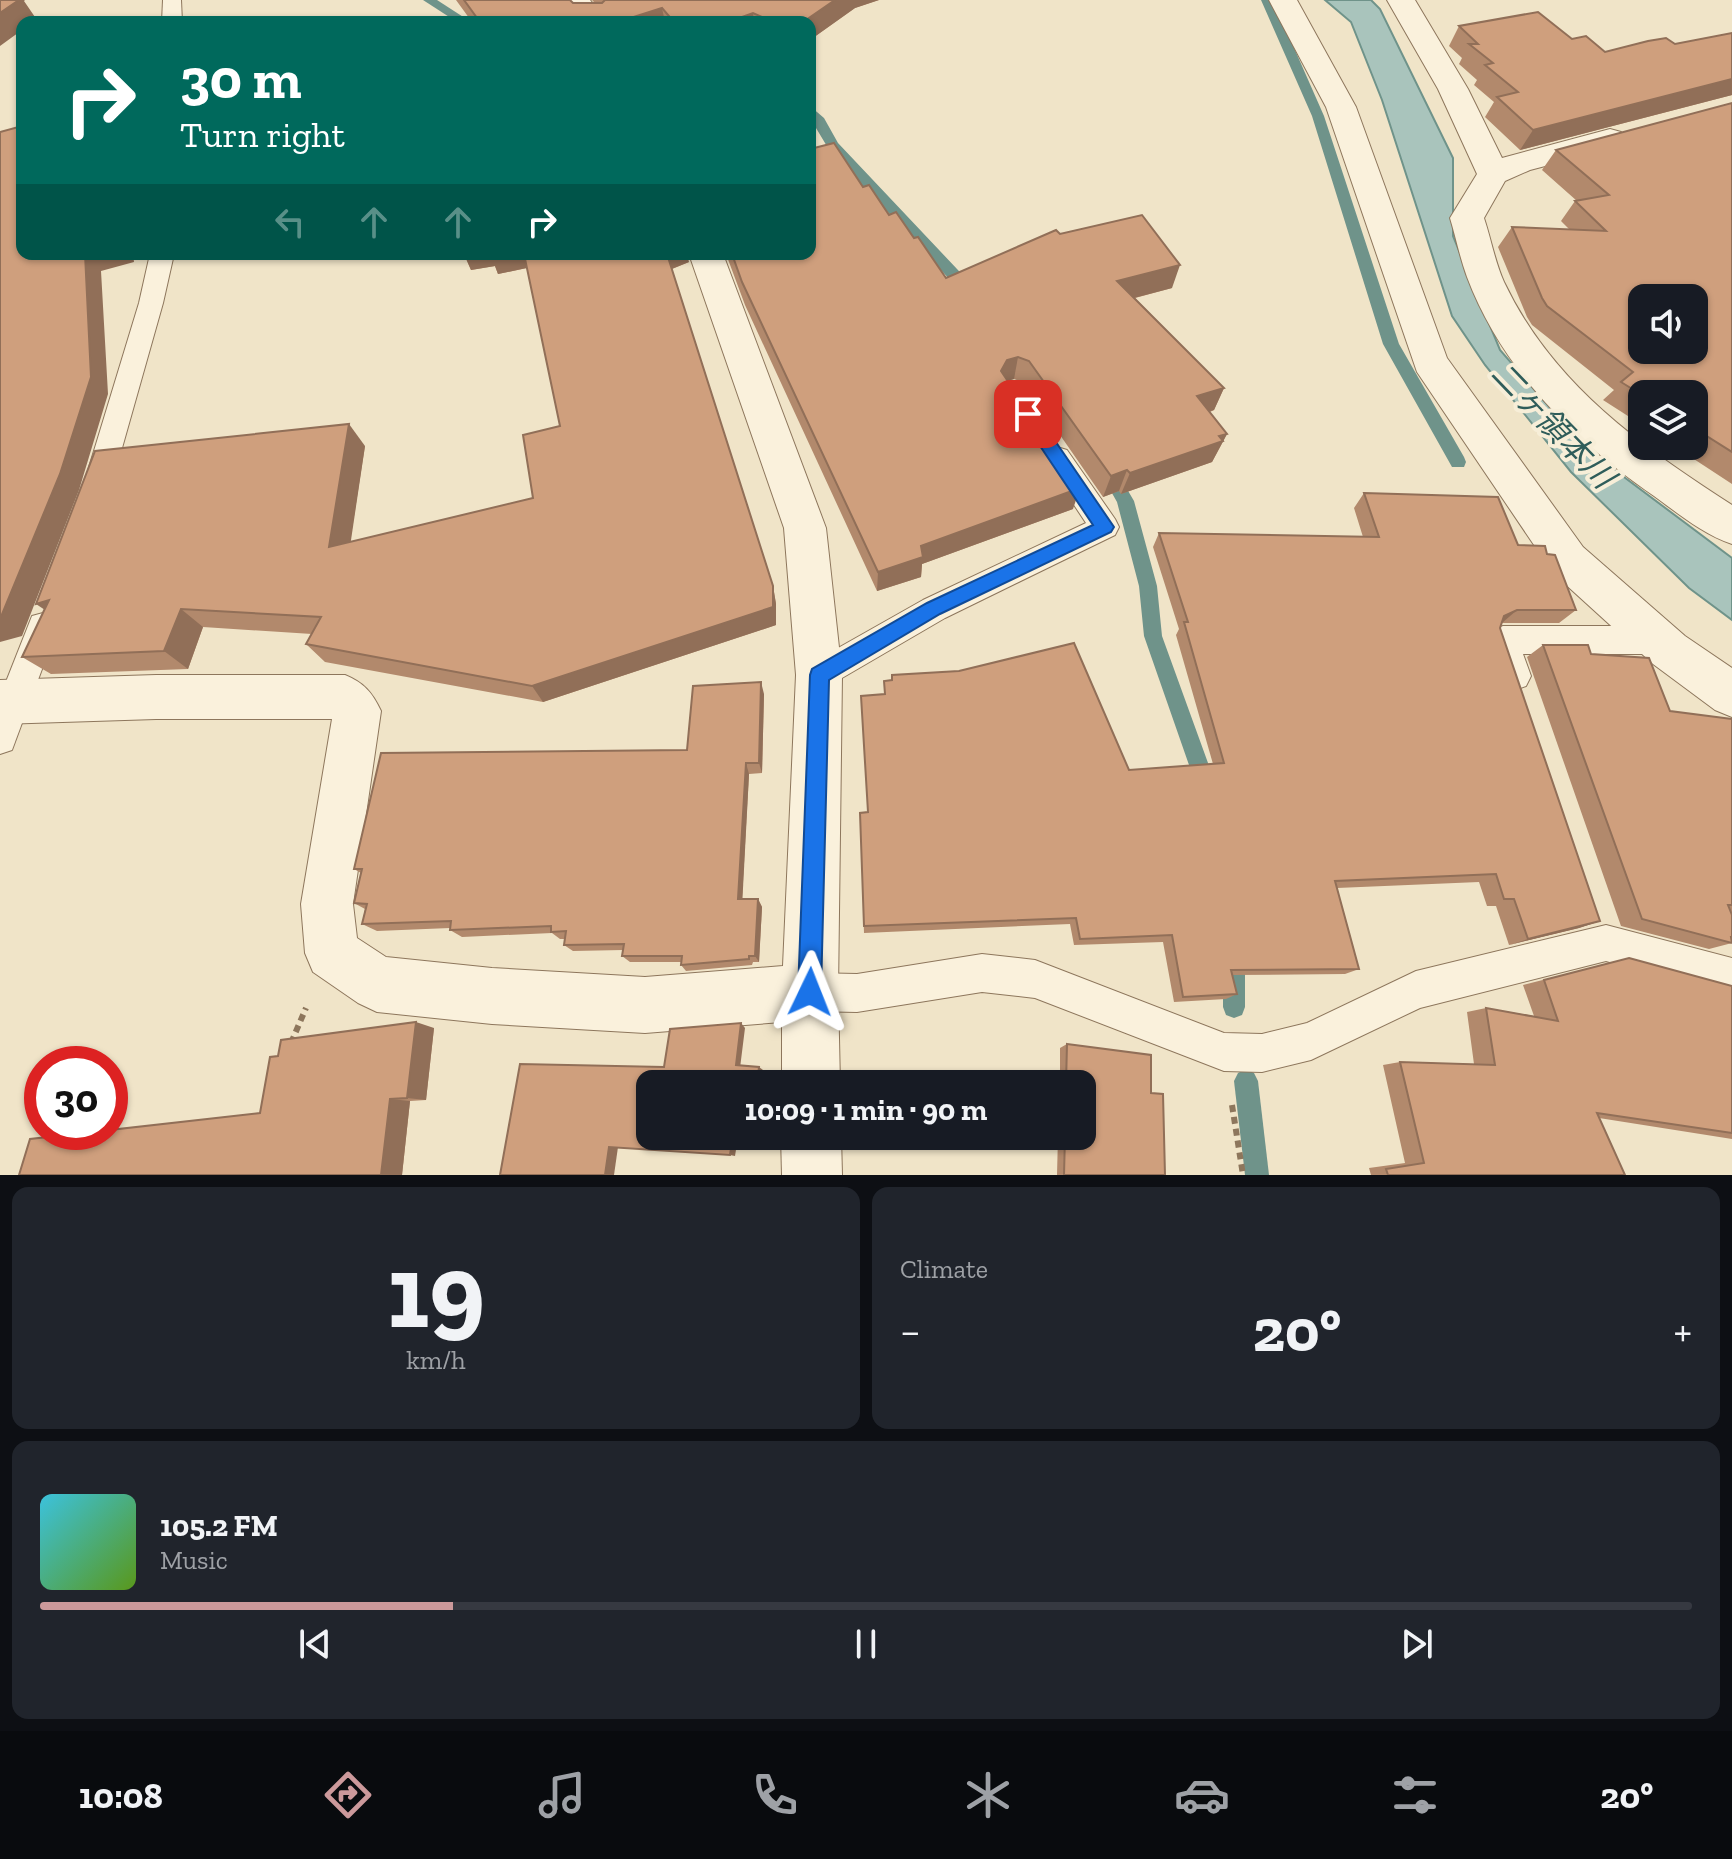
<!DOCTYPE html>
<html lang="en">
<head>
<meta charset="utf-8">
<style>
  :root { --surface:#171b24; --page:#20242c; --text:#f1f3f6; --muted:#9ea1a6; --line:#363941; --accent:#cc999b }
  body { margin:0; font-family:"Zilla Slab","Noto Sans JP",serif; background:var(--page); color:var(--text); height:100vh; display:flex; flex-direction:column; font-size:30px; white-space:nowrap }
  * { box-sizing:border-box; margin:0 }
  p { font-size:26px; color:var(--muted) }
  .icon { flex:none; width:44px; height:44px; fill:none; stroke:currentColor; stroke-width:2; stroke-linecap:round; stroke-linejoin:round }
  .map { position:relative; height:1175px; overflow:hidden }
  .drawer { display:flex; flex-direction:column; gap:12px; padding:12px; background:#0d0f14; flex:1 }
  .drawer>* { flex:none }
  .guide { position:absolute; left:16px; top:16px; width:800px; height:244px; border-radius:16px; box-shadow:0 2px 6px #0004; background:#00695c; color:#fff; overflow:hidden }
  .controls { position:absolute; left:1628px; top:284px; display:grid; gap:16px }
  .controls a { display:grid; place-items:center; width:80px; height:80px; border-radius:16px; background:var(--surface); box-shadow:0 2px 6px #0004; font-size:40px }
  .speed { position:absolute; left:24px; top:1046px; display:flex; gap:16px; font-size:40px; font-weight:700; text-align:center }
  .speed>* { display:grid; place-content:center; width:104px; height:104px; border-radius:50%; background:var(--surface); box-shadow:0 2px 6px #0004; line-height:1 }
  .speed .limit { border:12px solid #d22; background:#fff; color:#111 }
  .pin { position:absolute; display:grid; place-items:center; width:68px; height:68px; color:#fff; margin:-34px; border-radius:16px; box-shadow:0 4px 12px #0006 }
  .me { position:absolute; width:88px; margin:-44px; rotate:2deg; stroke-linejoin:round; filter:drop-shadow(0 0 6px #0008) }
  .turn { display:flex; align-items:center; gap:28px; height:168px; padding:0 32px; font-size:36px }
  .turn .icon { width:104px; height:104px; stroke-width:2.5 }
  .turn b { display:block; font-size:56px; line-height:68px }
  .lanes { display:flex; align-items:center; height:76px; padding:0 32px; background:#0003; justify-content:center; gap:40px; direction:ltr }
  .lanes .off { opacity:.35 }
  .big { font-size:60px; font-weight:700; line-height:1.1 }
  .drawer .widget { flex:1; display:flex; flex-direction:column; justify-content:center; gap:12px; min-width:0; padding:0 28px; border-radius:16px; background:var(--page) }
  .drawer .dial { align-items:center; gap:0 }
  .dial b { font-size:104px; line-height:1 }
  .song { display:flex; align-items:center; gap:24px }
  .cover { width:96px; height:96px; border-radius:12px; background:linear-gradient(135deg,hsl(190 70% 55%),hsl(90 70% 35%)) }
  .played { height:8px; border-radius:4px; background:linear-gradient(90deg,var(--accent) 25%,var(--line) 25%) }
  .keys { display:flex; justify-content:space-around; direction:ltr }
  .heat { display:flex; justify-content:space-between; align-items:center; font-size:44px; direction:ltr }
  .drawer .tiles { flex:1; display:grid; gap:12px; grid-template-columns:1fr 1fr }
  .widget:last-child { grid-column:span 2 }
  .trip { position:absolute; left:636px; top:1070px; width:460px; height:80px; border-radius:16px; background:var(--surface); box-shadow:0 2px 6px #0004; font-weight:700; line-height:80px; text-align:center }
  .tab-bar { display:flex; height:128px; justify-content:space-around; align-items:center; background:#090b0e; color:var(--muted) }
  .tab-bar .icon { width:56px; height:56px }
  .tab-bar .on { color:var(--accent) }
  .tab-bar b { font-size:36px; color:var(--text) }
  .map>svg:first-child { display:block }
</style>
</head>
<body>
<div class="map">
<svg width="1732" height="1175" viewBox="0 0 1732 1175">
  <rect width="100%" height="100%" fill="#f0e4c8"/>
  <path fill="#a9c4bc" stroke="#6f938a" stroke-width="2" d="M1325 0H1371L1380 9 1453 158V236L1500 350 1584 447 1732 558V620L1689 588 1571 472 1485 365 1452 316 1382 100 1351 22Z"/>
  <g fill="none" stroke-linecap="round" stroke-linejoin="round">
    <g fill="#6f938a" fill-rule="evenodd">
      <path d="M423 0H437L471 22H457Z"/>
      <path d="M1261 0H1273L1324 116 1399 344 1464 457 1466 462 1464 467H1452L1383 344 1312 116Z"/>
      <path d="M810 106 824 118 838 143 974 287V295H964L828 148 810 118Z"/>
      <path d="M1108 465 1114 467 1134 501 1157 586 1162 636 1216 785 1213 792 1206 795 1199 792 1196 785 1144 636 1139 586 1117 502 1100 472Z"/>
      <path d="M1234 939 1242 942 1245 950V1007L1242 1015 1234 1018 1226 1015 1223 1007V950L1226 942Z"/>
      <path d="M1246 1069 1254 1073 1258 1081 1269 1175H1245L1234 1081 1238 1073Z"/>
    </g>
    <g stroke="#8d765c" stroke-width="2">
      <g id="lane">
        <path d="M163 0H181L182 22H162Z"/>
        <path d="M150 254H174L163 303 111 487 107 495 97 498 87 495 83 487 139 303Z"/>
        <path d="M1057 447 1067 450 1115 519 1119 527 1115 535 945 618 830 685 819 689 808 685 803 675 808 665 923 600 1086 523 1043 458 1047 450Z"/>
        <path d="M43 613 54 616 58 626 12 750 0 754V697L32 616Z"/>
        <path d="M1503 626H1658L1669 630 1673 640 1669 650 1658 654H1523L1531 676 1526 686 1515 690 1504 686 1488 640 1492 630Z"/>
        <path d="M1606 925 1732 958V996L1606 961 1420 1008 1311 1060 1262 1072 1224 1071 1035 998 982 992 857 1012 810 1011 797 1005 791 992 797 979 810 973 857 974 982 954 1035 960 1224 1033 1262 1034 1307 1023 1416 971Z"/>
      </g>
    </g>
    <g stroke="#8d765c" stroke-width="2">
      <g id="street">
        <path d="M561 0H590L607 22H578Z"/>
        <path d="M1269 0H1297L1356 107 1447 358 1583 547 1685 636 1732 668V717L1715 710 1653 664 1553 573 1417 372 1326 107Z"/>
        <path d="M1387 0H1415L1468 89 1502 158 1610 129 1621 132 1626 139 1621 146 1530 170 1505 181 1484 218C1491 239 1495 262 1504 282 1553 385 1641 446 1732 505V544C1704 535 1679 514 1654 496 1575 441 1502 370 1467 277 1460 258 1456 238 1450 218L1477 174 1438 89Z"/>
        <path d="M689 254H723L826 528 842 675 838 992 840 1084H782V1022L645 1033 492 1024 377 1012 358 1003 313 972 305 953 301 904 332 719H156L0 724V680L156 675H345C364 683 372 692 381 711L353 904 357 938 386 957 492 968 645 977 783 966 796 675 784 528Z"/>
        <path d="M781 1136H841L842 1175H782Z"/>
      </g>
    </g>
    <g stroke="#8d765c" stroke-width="6" stroke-dasharray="7 5" stroke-linecap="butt">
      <path d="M291 1043 306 1008"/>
      <path d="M1232 1105 1243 1175"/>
    </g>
    <use href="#lane" fill="#faf1dc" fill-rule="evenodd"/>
    <use href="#street" fill="#faf1dc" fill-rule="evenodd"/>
  </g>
  <g fill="#b2896c">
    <path d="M456 0H570L573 3H595L592 0H879L855 8 810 40V22H472Z"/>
    <path d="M1459 26 1572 39 1605 52 1682 43 1732 33V95L1520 150 1485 117 1494 102 1474 85 1477 80 1459 64 1462 58 1449 46Z"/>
    <path d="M1732 103V484L1674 446H1694V394H1642V425L1603 400 1614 390 1532 325 1527 317 1498 247 1512 227 1570 230 1561 221 1575 201H1577L1542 170 1556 150Z"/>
    <path d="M863 187 914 238 946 278 1060 234 1172 288 1135 298 1224 388 1214 410 1210 412 1227 434 1212 462 1121 494 1119 491 1103 497 1024 383 1014 379 1008 381 1073 509 922 564 921 577 877 591 745 305 726 254H810Z"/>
    <path d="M464 254 689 262 672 269 773 586 776 604V625L543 702 325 662 306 644 312 634 203 627 188 669 51 674 22 657 365 446 350 542 533 498 560 426 527 268 498 274 495 266 471 270Z"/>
    <path d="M1364 493 1547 554 1576 610 1559 623H1502L1500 628 1600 921 1579 928 1509 945 1496 906H1487L1479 882 1337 888 1359 969 1345 974 1232 975 1237 994 1226 999 1174 1002 1163 942 1074 945 1070 924 864 933 860 813 868 812 861 696 884 694V681L1129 770 1213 764 1176 635 1179 629 1153 547 1159 533 1363 537 1354 508Z"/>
    <path d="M1543 645 1591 654 1670 711 1732 719V943L1709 949 1621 926 1527 657Z"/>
    <path d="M764 694 762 773 749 774 742 899H758L762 907 759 962H753L752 965 686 971 681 965V962H630L622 956 623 950 573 951 564 945 565 939H560L552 933 462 937 450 930V928L377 931 362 924 365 909 354 903 361 873 354 869 687 750Z"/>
    <path d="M1629 958 1732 986V1139L1599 1118 1625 1175H1371L1369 1168 1405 1163 1383 1065 1400 1062 1474 1064 1467 1012 1486 1008 1534 1016 1523 985Z"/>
    <path d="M434 1028 426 1100 410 1101 402 1175H19L260 1113 278 1056Z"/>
    <path d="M1067 1044 1151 1093 1165 1175H1057L1058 1136H1082V1084H1060V1048Z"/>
  </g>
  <g fill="#916f58">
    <path d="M0 0H25L24 1 37 20 34 22H22V30L0 46Z"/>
    <path d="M835 0H879L855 8 810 40V22H803Z"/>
    <path d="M662 8 665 22H618Z"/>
    <path d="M753 13 754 22H728Z"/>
    <path d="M1732 79V95L1520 150 1533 130Z"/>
    <path d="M85 254H133L134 262 101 271 108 394 79 490 22 636 0 642V619Z"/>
    <path d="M464 254H526L531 267 498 274 495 266 471 270Z"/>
    <path d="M666 254H687L689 262 669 270Z"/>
    <path d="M1180 265 1172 288 1111 304 1117 281Z"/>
    <path d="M1018 357 1014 379 1003 382 1001 371 1007 360Z"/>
    <path d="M1224 388 1214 410 1188 418 1197 396Z"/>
    <path d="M349 424 365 446 347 567 329 547Z"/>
    <path d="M1227 434 1212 462 1121 494 1130 473Z"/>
    <path d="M1127 470 1119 491 1103 497 1111 476Z"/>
    <path d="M1080 488 1073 509 922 564 921 577 877 591 878 572 921 546Z"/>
    <path d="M773 586 776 604V625L543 702 532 686Z"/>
    <path d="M49 600 63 622 36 604Z"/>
    <path d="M181 609 203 627 188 669 164 651Z"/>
    <path d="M1517 610 1502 623 1504 616Z"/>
    <path d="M761 682 764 694 762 773 759 763Z"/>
    <path d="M746 763 749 774 742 907 738 899Z"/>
    <path d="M758 899 762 907 759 962 755 956Z"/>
    <path d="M1600 921 1579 928 1509 945 1528 939Z"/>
    <path d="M416 1022 434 1028 426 1100 407 1098Z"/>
    <path d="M741 1023 745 1028 740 1068 736 1065Z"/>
    <path d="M759 1067 763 1070 761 1084H757Z"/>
    <path d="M390 1099 410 1101 402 1175H381Z"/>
    <path d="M733 1136 738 1137 735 1156 730 1155Z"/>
    <path d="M609 1147H618L614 1175H605Z"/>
  </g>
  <g fill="#cf9f7d" stroke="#916f58" stroke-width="2" fill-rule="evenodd">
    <path d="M0 0H19L0 13Z"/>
    <path d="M464 0H570L573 3H602L605 0H835L803 22H773L753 13 728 22H720L713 20 674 22 662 8 618 22H480Z"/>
    <path d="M1538 12 1572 39 1586 36 1605 52 1648 41 1666 38 1675 44 1732 33V79L1533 130 1497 97 1518 92 1485 65 1493 63 1469 44H1478L1459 26Z"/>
    <path d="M1732 103V452L1694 428V394H1642V395L1621 382 1633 372 1547 306 1542 298 1512 227 1606 231 1575 201 1609 195 1556 150ZM1642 298H1694V350H1642Z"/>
    <path d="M22 126V254H85L91 377 60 474 0 619V132Z"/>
    <path d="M834 143 863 187 869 185 889 215 896 212 914 238 918 237 946 278 1056 230 1060 234 1142 215 1180 265 1117 281 1224 388 1197 396 1227 434 1219 436 1223 441 1130 473 1127 470 1111 476 1029 361 1018 357 1007 360 1001 371 1080 488 921 546 923 557 878 572 742 282 732 254H810V149Z"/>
    <path d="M524 254H667L773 586V607L532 686 306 644 321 617 181 609 164 651 22 657 49 600 36 604 95 451 349 424 329 547 533 498 523 435 560 426Z"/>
    <path d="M1364 493 1498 497 1518 545 1545 546 1547 554 1555 555 1576 610H1517L1504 616 1500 628 1600 921 1528 939 1514 899H1504L1496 874 1335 881 1359 969 1231 970 1237 994 1183 997 1172 935 1080 939 1076 918 864 926 860 813 868 812 861 696 885 694 884 681 892 680V675L959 671 1074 643 1129 770 1224 763 1184 622H1188L1159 533 1379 537Z"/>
    <path d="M1543 645H1588L1591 654 1649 658 1670 711 1732 719V905H1728L1732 915V937H1731L1732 943 1642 919Z"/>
    <path d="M761 682 759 763H746L738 899H758L755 956H749V959L681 965 682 956H622L624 944 564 945 566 931 551 932V926L450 930 451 921 362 924 367 904 354 903 362 869H354L381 753 687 750 693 686Z"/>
    <path d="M1629 958 1732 986V1133L1597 1113 1625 1175H1388L1386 1169 1424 1163 1400 1062 1495 1065 1486 1008 1558 1021 1544 980Z"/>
    <path d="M416 1022 407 1098 390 1099 381 1175H19L30 1139 93 1132H110V1130L260 1113 270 1057 278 1056 281 1040Z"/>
    <path d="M741 1023 736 1065 759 1067 757 1084H650V1136H752V1138L733 1136 730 1155 609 1147 605 1175H500L520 1064 664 1067 670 1029Z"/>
    <path d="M1067 1044 1151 1055V1093L1163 1094 1165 1175H1064L1065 1136H1082V1084H1066Z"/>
  </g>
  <path fill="#1a73e8" stroke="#114b97" stroke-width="2" d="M1028 408 1034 410 1114 527 1111 532 940 614 829 680 821 992 818 1000 810 1003 802 1000 798 992 810 675 812 669 927 603 1093 525 1022 419V410Z"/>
  <g text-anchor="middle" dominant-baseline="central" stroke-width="8" stroke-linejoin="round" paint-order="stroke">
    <g font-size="32" font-style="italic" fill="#2f5d5a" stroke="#f7eed8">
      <text transform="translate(1553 425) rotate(46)">二ヶ領本川</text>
    </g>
  </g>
</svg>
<div class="controls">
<a><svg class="icon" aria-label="sound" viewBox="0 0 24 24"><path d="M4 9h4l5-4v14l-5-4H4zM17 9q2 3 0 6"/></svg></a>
<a><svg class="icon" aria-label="layers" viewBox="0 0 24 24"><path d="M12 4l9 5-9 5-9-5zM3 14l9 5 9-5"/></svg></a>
</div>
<div class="speed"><div class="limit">30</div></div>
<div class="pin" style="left:1028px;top:414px;background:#d93025"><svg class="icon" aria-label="arrive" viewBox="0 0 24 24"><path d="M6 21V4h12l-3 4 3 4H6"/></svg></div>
<svg class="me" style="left:810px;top:992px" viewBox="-20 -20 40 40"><path d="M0-17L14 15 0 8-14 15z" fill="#1a73e8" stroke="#fff" stroke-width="4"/></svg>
<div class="trip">10:09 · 1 min · 90 m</div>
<div class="guide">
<div class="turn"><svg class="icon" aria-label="right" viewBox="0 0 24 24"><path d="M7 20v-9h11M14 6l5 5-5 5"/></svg><div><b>30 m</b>Turn right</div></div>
<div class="lanes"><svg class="icon off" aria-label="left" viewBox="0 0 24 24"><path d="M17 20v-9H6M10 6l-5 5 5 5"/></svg><svg class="icon off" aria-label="ahead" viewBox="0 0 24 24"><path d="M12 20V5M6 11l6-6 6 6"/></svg><svg class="icon off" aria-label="ahead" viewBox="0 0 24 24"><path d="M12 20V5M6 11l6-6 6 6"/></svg><svg class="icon" aria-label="right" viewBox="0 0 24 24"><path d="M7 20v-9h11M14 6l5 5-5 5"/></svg></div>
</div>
</div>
<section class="drawer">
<div class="tiles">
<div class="widget dial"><b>19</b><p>km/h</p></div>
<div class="widget"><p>Climate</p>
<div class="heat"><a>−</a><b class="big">20°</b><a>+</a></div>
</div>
<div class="widget">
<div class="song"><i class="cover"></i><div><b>105.2 FM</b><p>Music</p></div></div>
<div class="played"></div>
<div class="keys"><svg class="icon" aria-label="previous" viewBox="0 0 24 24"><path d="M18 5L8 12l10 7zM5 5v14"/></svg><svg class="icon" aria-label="pause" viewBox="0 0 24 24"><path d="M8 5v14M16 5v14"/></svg><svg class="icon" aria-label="next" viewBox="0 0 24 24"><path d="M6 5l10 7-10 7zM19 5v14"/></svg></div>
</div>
</div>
</section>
<nav class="tab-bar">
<b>10:08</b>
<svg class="icon on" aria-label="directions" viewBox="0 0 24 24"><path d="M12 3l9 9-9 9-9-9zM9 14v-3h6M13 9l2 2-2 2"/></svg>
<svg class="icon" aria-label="music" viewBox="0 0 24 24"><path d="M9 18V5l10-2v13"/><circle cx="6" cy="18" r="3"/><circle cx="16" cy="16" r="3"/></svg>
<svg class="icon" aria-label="phone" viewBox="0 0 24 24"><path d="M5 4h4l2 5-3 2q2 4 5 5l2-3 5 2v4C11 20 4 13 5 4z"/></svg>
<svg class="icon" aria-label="climate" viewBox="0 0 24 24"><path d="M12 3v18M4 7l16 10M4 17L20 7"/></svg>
<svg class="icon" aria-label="car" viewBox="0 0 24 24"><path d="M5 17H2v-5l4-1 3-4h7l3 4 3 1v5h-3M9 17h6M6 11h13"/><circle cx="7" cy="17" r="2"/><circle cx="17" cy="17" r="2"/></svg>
<svg class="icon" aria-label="filters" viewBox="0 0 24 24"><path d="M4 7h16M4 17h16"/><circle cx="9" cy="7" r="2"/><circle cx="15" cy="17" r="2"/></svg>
<b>20°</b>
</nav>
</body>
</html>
